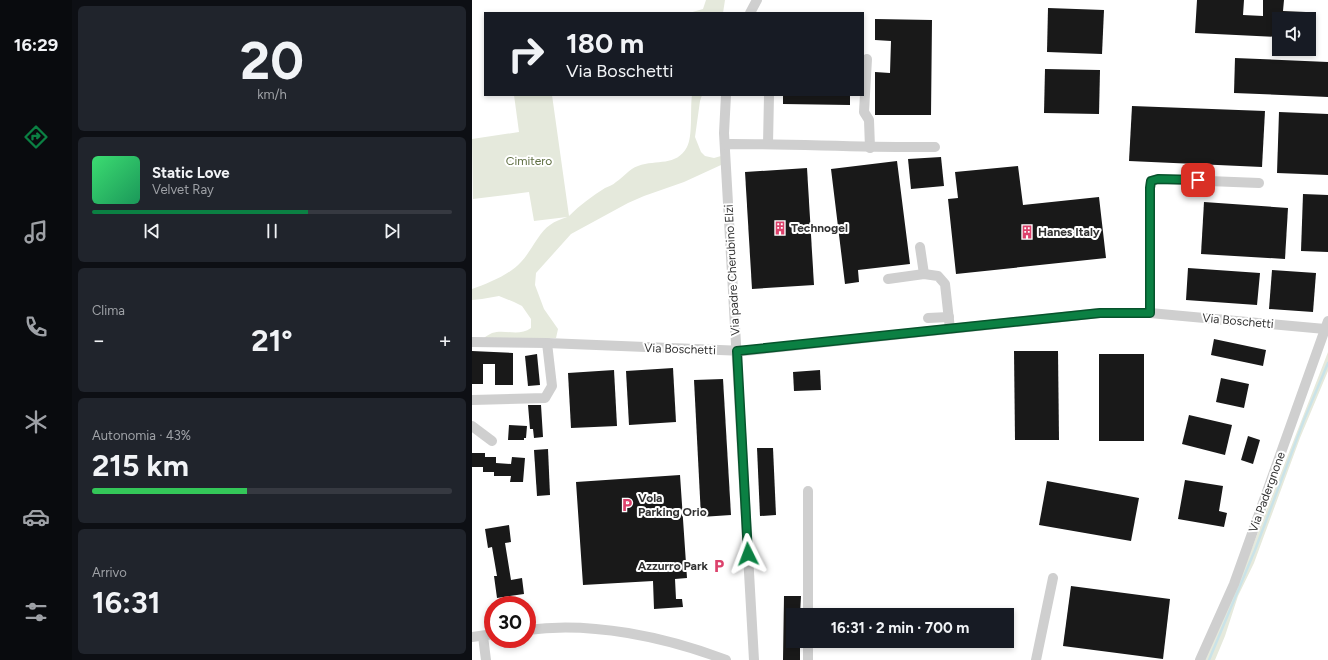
<!DOCTYPE html>
<html lang="it">
<head>
<meta charset="utf-8">
<style>
  :root { --surface:#171b24; --page:#20242c; --text:#f1f3f6; --muted:#9ea1a6; --line:#363941; --accent:#0b8043 }
  body { margin:0; font-family:Figtree,sans-serif; background:var(--page); color:var(--text); height:100vh; display:flex; flex-direction:column; font-size:15px; white-space:nowrap }
  * { box-sizing:border-box; margin:0 }
  p { font-size:13px; color:var(--muted) }
  .icon { flex:none; width:22px; height:22px; fill:none; stroke:currentColor; stroke-width:2; stroke-linecap:round; stroke-linejoin:round }
  .map { position:relative; flex:1; overflow:hidden }
  .panel { display:flex; flex-direction:column; gap:6px; padding:6px; background:#0d0f14; width:400px }
  .panel>* { flex:none }
  .hud { position:absolute; left:12px; top:12px; width:380px; height:84px; border-radius:0px; box-shadow:0 2px 6px #0003; background:#171b24; color:var(--text); overflow:hidden }
  .tools { position:absolute; left:800px; top:12px; display:grid; gap:8px }
  .tools a { display:grid; place-items:center; width:44px; height:44px; border-radius:0px; background:var(--surface); box-shadow:0 2px 6px #0003; font-size:20px }
  .speed { position:absolute; left:12px; top:596px; display:flex; gap:8px; font-size:20px; font-weight:700; text-align:center }
  .speed>* { display:grid; place-content:center; width:52px; height:52px; border-radius:50%; background:var(--surface); box-shadow:0 2px 6px #0003; line-height:1 }
  .speed .limit { border:6px solid #d22; background:#fff; color:#111 }
  .pin { position:absolute; display:grid; place-items:center; width:34px; height:34px; color:#fff; margin:-17px; border-radius:8px; box-shadow:0 2px 6px #0006 }
  .me { position:absolute; width:44px; margin:-22px; rotate:357deg; stroke-linejoin:round; filter:drop-shadow(0 0 3px #0008) }
  .turn { display:flex; align-items:center; gap:14px; height:84px; padding:0 16px; font-size:18px }
  .turn .icon { width:52px; height:52px; stroke-width:2.5 }
  .turn b { display:block; font-size:28px; line-height:34px }
  .big { font-size:30px; font-weight:700; line-height:1.1 }
  .panel .tile { flex:1; display:flex; flex-direction:column; justify-content:center; gap:6px; min-width:0; padding:0 14px; border-radius:6px; background:var(--page) }
  .panel .dial { align-items:center; gap:0 }
  .dial b { font-size:52px; line-height:1 }
  .song { display:flex; align-items:center; gap:12px }
  .cover { width:48px; height:48px; border-radius:6px; background:linear-gradient(135deg,hsl(140 70% 55%),hsl(150 70% 35%)) }
  .played { height:4px; border-radius:2px; background:linear-gradient(90deg,var(--accent) 60%,var(--line) 60%) }
  .keys { display:flex; justify-content:space-around; direction:ltr }
  .heat { display:flex; justify-content:space-between; align-items:center; font-size:22px; direction:ltr }
  .charge { height:6px; border-radius:3px; background:linear-gradient(90deg,#34c759 43%,var(--line) 0) }
  .trip { position:absolute; left:314px; top:608px; width:228px; height:40px; border-radius:0px; background:var(--surface); box-shadow:0 2px 6px #0003; font-weight:700; line-height:40px; text-align:center }
  main { display:flex; flex:1; min-height:0 }
  .tabs { display:flex; flex-direction:column; width:72px; justify-content:space-around; align-items:center; background:#090b0e; color:var(--muted) }
  .tabs .icon { width:28px; height:28px }
  .tabs .current { color:var(--accent) }
  .tabs b { font-size:18px; color:var(--text) }
  .map>svg:first-child { display:block }
</style>
</head>
<body>
<main>
<nav class="tabs">
<b>16:29</b>
<svg class="icon current" aria-label="directions" viewBox="0 0 24 24"><path d="M12 3l9 9-9 9-9-9zM9 14v-3h6M13 9l2 2-2 2"/></svg>
<svg class="icon" aria-label="music" viewBox="0 0 24 24"><path d="M9 18V5l10-2v13"/><circle cx="6" cy="18" r="3"/><circle cx="16" cy="16" r="3"/></svg>
<svg class="icon" aria-label="phone" viewBox="0 0 24 24"><path d="M5 4h4l2 5-3 2q2 4 5 5l2-3 5 2v4C11 20 4 13 5 4z"/></svg>
<svg class="icon" aria-label="climate" viewBox="0 0 24 24"><path d="M12 3v18M4 7l16 10M4 17L20 7"/></svg>
<svg class="icon" aria-label="car" viewBox="0 0 24 24"><path d="M5 17H2v-5l4-1 3-4h7l3 4 3 1v5h-3M9 17h6M6 11h13"/><circle cx="7" cy="17" r="2"/><circle cx="17" cy="17" r="2"/></svg>
<svg class="icon" aria-label="filters" viewBox="0 0 24 24"><path d="M4 7h16M4 17h16"/><circle cx="9" cy="7" r="2"/><circle cx="15" cy="17" r="2"/></svg>
</nav>
<section class="panel">
<div class="tile dial"><b>20</b><p>km/h</p></div>
<div class="tile">
<div class="song"><i class="cover"></i><div><b>Static Love</b><p>Velvet Ray</p></div></div>
<div class="played"></div>
<div class="keys"><svg class="icon" aria-label="previous" viewBox="0 0 24 24"><path d="M18 5L8 12l10 7zM5 5v14"/></svg><svg class="icon" aria-label="pause" viewBox="0 0 24 24"><path d="M8 5v14M16 5v14"/></svg><svg class="icon" aria-label="next" viewBox="0 0 24 24"><path d="M6 5l10 7-10 7zM19 5v14"/></svg></div>
</div>
<div class="tile"><p>Clima</p>
<div class="heat"><a>−</a><b class="big">21°</b><a>+</a></div>
</div>
<div class="tile"><p>Autonomia · 43%</p><b class="big">215 km</b><div class="charge"></div></div>
<div class="tile"><p>Arrivo</p><b class="big">16:31</b></div>
</section>
<div class="map">
<svg width="856" height="660" viewBox="0 0 856 660">
  <rect width="100%" height="100%" fill="#fff"/>
  <g fill="#e5e9dc">
    <path d="M234 0H253L251 13H217L231 9Z"/>
    <path d="M42 95H80L97 216C108 205 120 196 133 188 137 186 141 185 144 182 152 177 157 169 166 166 185 159 204 167 215 147 221 136 218 109 220 95H230L228 101 223 137 229 152 233 156 242 158 249 156V165L212 182 172 196 156 203 99 234 64 273 63 285 72 309 86 329 84 338H12C14 336 18 334 20 333 33 329 47 337 59 328V319L50 306 42 302 27 296 10 299 0 300V289C17 283 37 275 49 262 59 252 67 232 78 225 83 221 90 219 95 217L62 221 57 192 1 199 0 139 47 132Z"/>
    <path d="M856 352V371L828 438 782 563 766 596 753 636 743 660H732L774 563Z"/>
  </g>
  <g fill="none" stroke-linecap="round" stroke-linejoin="round">
    <path stroke="#cae3e8" stroke-width="2.5" d="M737 660 783 550 832 420 856 363"/>
  </g>
  <g fill="#191919">
    <path d="M725 0H772L771 15 791 16V0H812L811 11 834 12 833 19H807V37L723 33Z"/>
    <path d="M576 8 632 10 630 54 575 52Z"/>
    <path d="M403 19 460 20 459 115H403V72L418 73 419 41 403 40Z"/>
    <path d="M763 58 856 62V97L762 93Z"/>
    <path d="M573 69 628 70 627 114 572 113Z"/>
    <path d="M311 95H378V105L311 104Z"/>
    <path d="M660 106 793 111 790 167 657 161Z"/>
    <path d="M807 112 856 114V175L805 173Z"/>
    <path d="M469 157 472 186 439 189 436 159Z"/>
    <path d="M425 161 438 264 386 270 387 282 373 284 359 169Z"/>
    <path d="M546 166 551 205 627 197 634 258 484 274 476 199 486 198 483 172Z"/>
    <path d="M335 168 342 285 280 289 273 172Z"/>
    <path d="M831 194 856 195V252L829 251Z"/>
    <path d="M732 202 816 208 813 259 729 254Z"/>
    <path d="M716 268 788 273 785 305 714 300Z"/>
    <path d="M800 270 844 273 841 312 797 309Z"/>
    <path d="M742 339 794 350 791 366 739 355Z"/>
    <path d="M0 351 41 353V385H23V364H11V384H0Z"/>
    <path d="M542 351H586L587 440H543Z"/>
    <path d="M65 354 68 385 56 386 53 356Z"/>
    <rect x="627" y="354" width="45" height="87"/>
    <path d="M201 368 204 422 157 425 154 371Z"/>
    <path d="M142 370 145 426 99 428 96 373Z"/>
    <path d="M348 370 349 390 322 391 321 372Z"/>
    <path d="M749 378 777 384 772 408 744 402Z"/>
    <path d="M251 379 259 515 229 517 222 380Z"/>
    <path d="M56 405H69L71 437 62 438 61 429H58Z"/>
    <path d="M717 415 760 425 753 455 710 444Z"/>
    <path d="M37 425 55 426 54 438H52V440H36Z"/>
    <path d="M776 436 788 440 781 464 769 460Z"/>
    <path d="M285 448H301L304 515 288 516Z"/>
    <path d="M76 449 78 495 65 496 62 450Z"/>
    <path d="M0 453H13V457H24V463L39 464 40 457 53 458 51 482H38L39 476H22V472H11V467H0Z"/>
    <path d="M208 475 215 578 203 579 204 599H210L211 607 182 609 181 581 111 585 104 482Z"/>
    <path d="M713 480 751 486 747 511 755 513 752 527 706 519Z"/>
    <path d="M575 481 667 498 659 541 567 525Z"/>
    <path d="M37 525 39 542 33 543 39 580 50 578 52 594 25 598 22 576H25L20 547 16 548 13 529Z"/>
    <path d="M599 586 698 599 691 659 591 646Z"/>
    <path d="M312 596H329L328 615H321V641H328V660H311Z"/>
  </g>
  <g fill="none" stroke-linecap="round" stroke-linejoin="round">
    <g stroke="#cfcfcf" stroke-width="10">
      <path d="M278 13 285 0"/>
      <path d="M395 59 392 112 397 120 398 148"/>
      <path d="M254 95 252 133 282 660"/>
      <path d="M296 144 297 95"/>
      <path d="M254 145 259 144C327 144 395 148 463 147"/>
      <path d="M448 247 452 274"/>
      <path d="M416 279 452 274 466 276 473 284 478 329"/>
      <path d="M678 313V188L679 181 686 179 787 183"/>
      <path d="M456 318 477 317"/>
      <path d="M0 342 75 343 272 351 628 313H678L853 329"/>
      <path d="M0 400 73 398 80 386 75 343"/>
      <path d="M0 426 20 441"/>
      <path d="M336 491V615"/>
      <path d="M55 630C119 621 194 637 254 660"/>
      <path d="M11 636 14 660"/>
      <path d="M0 637 21 634"/>
      <path d="M336 641V660"/>
      <path d="M564 660 581 578"/>
      <path d="M728 660 762 584 856 321"/>
    </g>
  </g>
  <g fill="none" stroke-linecap="round" stroke-linejoin="round">
    <g stroke="#07532c" stroke-width="10">
      <path id="route" d="M276 554 265 351 628 313H678V188L679 181 686 179 726 180"/>
    </g>
    <use href="#route" stroke="#0b8043" stroke-width="7"/>
  </g>
  <defs>
    <g id="building-bare" transform="scale(1.08)"><path d="M-4-6H4V6H1V3H-1V6H-4ZM-2.5-4.3h1.7v1.8h-1.7ZM.8-4.3h1.7v1.8H.8ZM-2.5-1h1.7V.8h-1.7ZM.8-1h1.7V.8H.8Z" fill="#dc426c" stroke="#fff" stroke-width="2.5" paint-order="stroke"/></g>
    <g id="parking-bare" transform="scale(1.08)"><path d="M-3.5-5.5H1a3.5 3.5 0 0 1 0 7H-1V5.5H-3.5ZM-1-3.4V-.6H.8a1.4 1.4 0 0 0 0-2.8Z" fill="#dc426c" stroke="#fff" stroke-width="2.5" paint-order="stroke"/></g>
  </defs>
  <g fill-rule="evenodd">
    <use href="#building-bare" x="308" y="228"/>
    <use href="#building-bare" x="555" y="232"/>
    <use href="#parking-bare" x="155" y="505"/>
    <use href="#parking-bare" x="247" y="566"/>
  </g>
  <g text-anchor="middle" dominant-baseline="central" stroke-width="4" stroke-linejoin="round" paint-order="stroke">
    <g font-size="12" fill="#5e6d41" stroke="#fff">
      <text x="57" y="161">Cimitero</text>
    </g>
    <g font-size="12" font-weight="bold" fill="#323232" stroke="#fff" text-anchor="start">
      <text x="319" y="228">Technogel</text>
      <text x="566" y="232">Hanes Italy</text>
      <text x="166" y="498">Vola<tspan x="166" dy="14">Parking Orio</tspan></text>
      <text x="236" y="566" text-anchor="end">Azzurro Park</text>
    </g>
    <g font-size="12" fill="#323232" stroke="#fff">
      <text transform="translate(260 270) rotate(-93)">Via padre Cherubino Elzi</text>
      <text transform="translate(766 321) rotate(5)">Via Boschetti</text>
      <text transform="translate(208 349) rotate(2)">Via Boschetti</text>
      <text transform="translate(795 492) rotate(-70)">Via Padergnone</text>
    </g>
  </g>
</svg>
<div class="tools">
<a><svg class="icon" aria-label="sound" viewBox="0 0 24 24"><path d="M4 9h4l5-4v14l-5-4H4zM17 9q2 3 0 6"/></svg></a>
</div>
<div class="speed"><div class="limit">30</div></div>
<div class="pin" style="left:726px;top:180px;background:#d93025"><svg class="icon" aria-label="arrive" viewBox="0 0 24 24"><path d="M6 21V4h12l-3 4 3 4H6"/></svg></div>
<svg class="me" style="left:276px;top:554px" viewBox="-20 -20 40 40"><path d="M0-17L14 15 0 8-14 15z" fill="#0b8043" stroke="#fff" stroke-width="4"/></svg>
<div class="trip">16:31 · 2 min · 700 m</div>
<div class="hud">
<div class="turn"><svg class="icon" aria-label="right" viewBox="0 0 24 24"><path d="M7 20v-9h11M14 6l5 5-5 5"/></svg><div><b>180 m</b>Via Boschetti</div></div>
</div>
</div>
</main>
</body>
</html>
